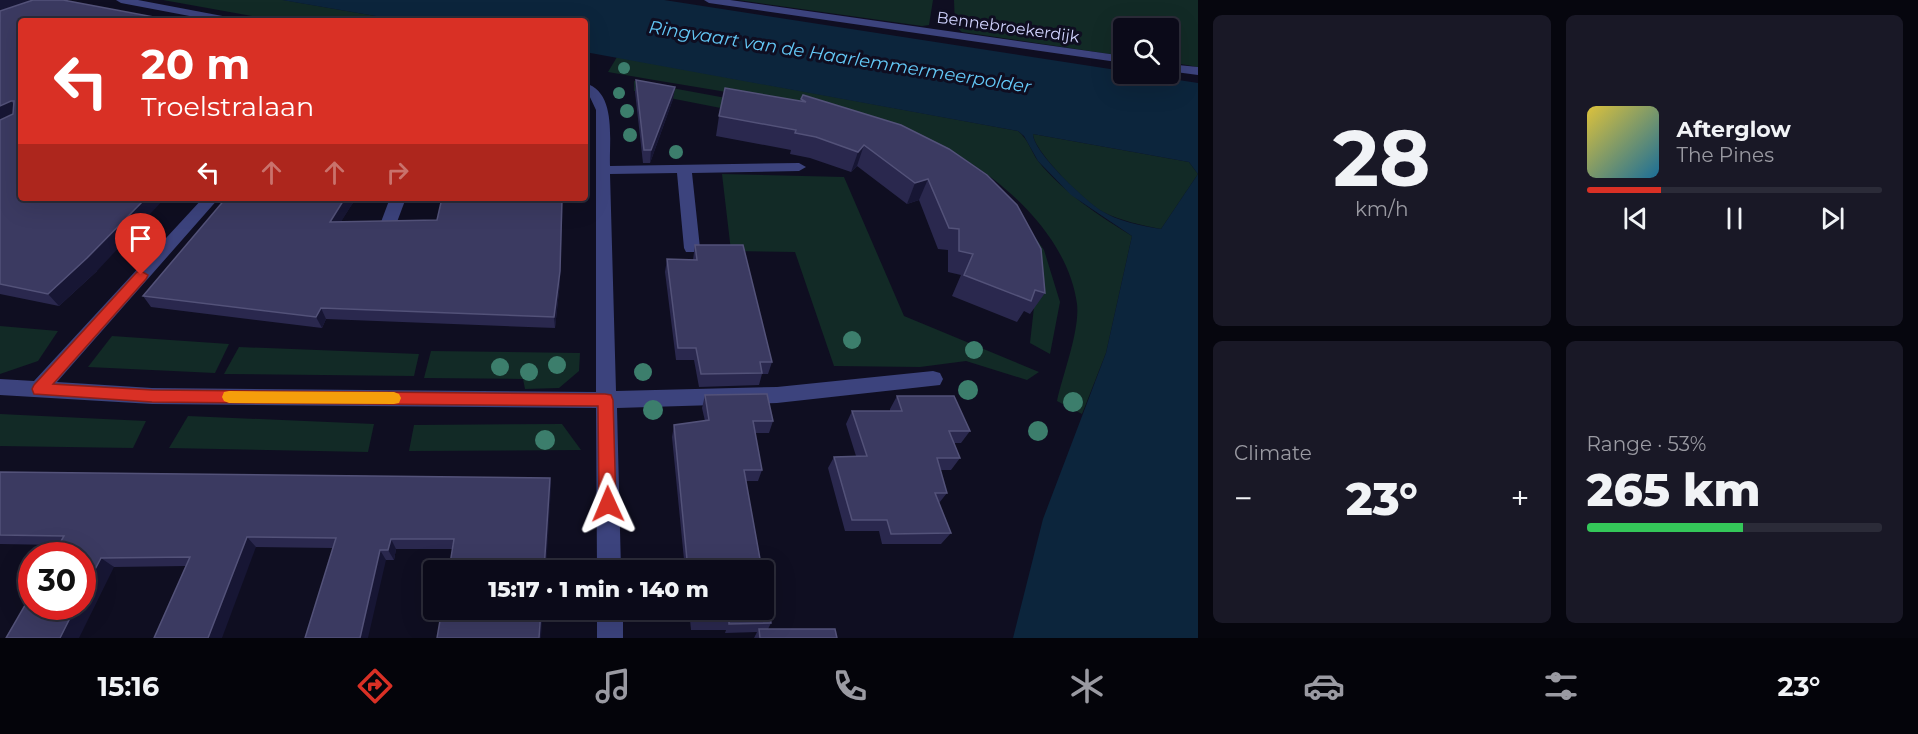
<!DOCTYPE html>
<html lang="en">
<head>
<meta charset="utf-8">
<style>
  :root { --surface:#0b0a19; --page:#191826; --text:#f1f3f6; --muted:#9a9aa2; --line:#2b2b38; --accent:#d93025 }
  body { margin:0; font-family:Montserrat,sans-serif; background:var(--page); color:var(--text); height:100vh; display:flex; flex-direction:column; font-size:22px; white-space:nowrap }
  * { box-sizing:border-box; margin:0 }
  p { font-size:20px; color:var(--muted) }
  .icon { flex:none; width:33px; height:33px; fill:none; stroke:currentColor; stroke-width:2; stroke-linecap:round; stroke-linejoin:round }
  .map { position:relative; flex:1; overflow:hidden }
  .side { display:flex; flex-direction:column; gap:15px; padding:15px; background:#06060e; width:720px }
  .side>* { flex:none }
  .banner { position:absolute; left:18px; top:18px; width:570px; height:183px; border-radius:6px; box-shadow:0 6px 24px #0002,0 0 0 2px var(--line); background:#d93025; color:#fff; overflow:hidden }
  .fabs { position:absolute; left:1113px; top:18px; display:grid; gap:12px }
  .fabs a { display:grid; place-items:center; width:66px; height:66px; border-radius:6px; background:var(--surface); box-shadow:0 6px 24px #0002,0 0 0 2px var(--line); font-size:30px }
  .speed { position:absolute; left:18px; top:542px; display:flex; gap:12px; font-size:30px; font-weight:700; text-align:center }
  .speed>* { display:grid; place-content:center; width:78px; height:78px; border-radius:50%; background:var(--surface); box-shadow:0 6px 24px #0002,0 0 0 2px var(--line); line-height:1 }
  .speed .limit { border:9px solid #d22; background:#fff; color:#111 }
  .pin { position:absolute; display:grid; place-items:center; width:51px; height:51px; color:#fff; margin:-62px -26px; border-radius:50% 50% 50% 0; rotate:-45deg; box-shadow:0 0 6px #0007 }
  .pin .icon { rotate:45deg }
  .me { position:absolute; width:66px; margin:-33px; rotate:359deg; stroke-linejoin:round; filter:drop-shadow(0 0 4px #0008) }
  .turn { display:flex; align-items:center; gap:21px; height:126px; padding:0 24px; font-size:27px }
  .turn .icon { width:78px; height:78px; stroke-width:2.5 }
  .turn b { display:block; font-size:42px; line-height:51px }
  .lanes { display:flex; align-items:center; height:57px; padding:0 24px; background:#0003; justify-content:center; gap:30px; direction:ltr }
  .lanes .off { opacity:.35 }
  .big { font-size:45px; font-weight:800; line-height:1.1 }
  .side .tile { flex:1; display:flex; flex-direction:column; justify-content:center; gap:9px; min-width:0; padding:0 21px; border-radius:9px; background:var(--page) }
  .side .dial { align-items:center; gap:0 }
  .dial b { font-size:78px; line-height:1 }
  .song { display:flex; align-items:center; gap:18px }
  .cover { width:72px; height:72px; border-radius:9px; background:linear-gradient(135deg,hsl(50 70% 55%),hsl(200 70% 35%)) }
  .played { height:6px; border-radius:3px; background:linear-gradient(90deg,var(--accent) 25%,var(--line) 25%) }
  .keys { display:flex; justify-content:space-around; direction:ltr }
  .heat { display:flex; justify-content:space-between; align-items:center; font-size:33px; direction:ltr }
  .charge { height:9px; border-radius:4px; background:linear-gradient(90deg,#34c759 53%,var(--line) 0) }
  .side .tiles { flex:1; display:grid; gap:15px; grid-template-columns:repeat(2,1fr) }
  .trip { position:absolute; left:423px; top:560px; width:351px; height:60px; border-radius:6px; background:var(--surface); box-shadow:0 6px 24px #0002,0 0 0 2px var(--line); font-weight:800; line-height:60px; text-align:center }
  .dock { display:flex; height:96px; justify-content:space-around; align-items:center; background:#04040a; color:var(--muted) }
  .dock .icon { width:42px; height:42px }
  .dock .selected { color:var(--accent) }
  .dock b { font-size:27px; color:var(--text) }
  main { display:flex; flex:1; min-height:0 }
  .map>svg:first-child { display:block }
</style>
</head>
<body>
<main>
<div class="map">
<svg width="1198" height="638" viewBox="0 0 1198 638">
  <rect width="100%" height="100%" fill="#0f0e21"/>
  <g fill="#122a26">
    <path d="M163 0H283L405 21H280Z"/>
    <path d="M738 0H933L929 25 922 26Z"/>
    <path d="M954 0H1198V67L1169 62 1168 28H1124L1123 56 962 32 955 26Z"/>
    <path d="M617 57 1018 131C1028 139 1031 151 1038 161 1064 193 1098 215 1132 236L1106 353 1082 414 1057 401C1063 374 1080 330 1077 304 1067 228 985 162 918 136 900 129 880 126 861 121 778 98 692 87 608 72Z"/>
    <path d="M634 81 867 124 1016 210 1044 250 1060 302 1050 354 1030 343 1038 271 868 137 634 91Z"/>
    <path d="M1033 134 1189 162 1198 174 1161 229C1141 225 1122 221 1103 212 1087 204 1033 151 1033 134Z"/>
    <path d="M722 174 844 177 904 316 1039 372 1027 380 966 361 920 367 834 366 795 252 731 251Z"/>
    <path d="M0 326 58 331 38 361 0 374Z"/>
    <path d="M112 336 229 344 215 373 88 367Z"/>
    <path d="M239 347 419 354 414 376 224 374Z"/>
    <path d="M431 351 580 353 579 371 559 388 525 389 523 379 424 378Z"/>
    <path d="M0 414 146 421 133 448 0 446Z"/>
    <path d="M188 416 374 424 368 452 169 448Z"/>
    <path d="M562 424 581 450 409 451 414 425Z"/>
  </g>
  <path fill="#0c253c" d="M282 0H664L1123 71 1124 74H1139L1198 83V174L1189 162 1033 134C1033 152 1084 199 1100 210 1117 221 1141 226 1161 229L1198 174V638H1013L1043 519 1106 353 1132 236 1071 195 1038 161 1024 136 1018 131 585 52V21H405Z"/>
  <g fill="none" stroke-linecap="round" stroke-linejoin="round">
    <g fill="#3c437d" fill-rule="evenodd">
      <path d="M116 0H138L233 18 238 21H216L121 3Z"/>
      <path d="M704 0H730L1124 56V63L709 3Z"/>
      <path d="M1168 64 1198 67V75L1168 71Z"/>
      <path d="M585 83C617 92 609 140 610 166L799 163 806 167 799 171 692 173 700 248 698 252H686L684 248 677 173 610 174 616 391 777 387 933 371 940 373 943 379 940 385 777 403 617 408 621 570H597L596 408 152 404 0 395V379L34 381 203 198H219L57 382 152 388 596 392V110L589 95 585 93Z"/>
      <path d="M390 198H406L397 222 389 227 381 222Z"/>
      <rect x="597" y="609" width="26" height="29"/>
    </g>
  </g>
  <g fill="#3c7e6c">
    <circle cx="624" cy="68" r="6"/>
    <circle cx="619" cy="93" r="6"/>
    <circle cx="627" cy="111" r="7"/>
    <circle cx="630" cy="135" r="7"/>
    <circle cx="676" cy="152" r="7"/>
    <circle cx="852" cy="340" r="9"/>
    <circle cx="974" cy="350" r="9"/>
    <circle cx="557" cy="365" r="9"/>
    <circle cx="500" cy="367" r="9"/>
    <circle cx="529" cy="372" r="9"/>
    <circle cx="643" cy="372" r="9"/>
    <circle cx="968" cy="390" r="10"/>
    <circle cx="1073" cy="402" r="10"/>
    <circle cx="653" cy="410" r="10"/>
    <circle cx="1038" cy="431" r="10"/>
    <circle cx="545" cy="440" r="10"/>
  </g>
  <g fill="#2a284e">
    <path d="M0 0H29V1L97 271 59 306 0 294Z"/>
    <path d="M636 80 675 87 673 99 650 163H643L635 92Z"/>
    <path d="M801 99 901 125 1045 293 1030 314 1024 311 1017 322 952 296 961 275 948 272V250L938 249 919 200 907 204 857 166 851 172 810 158 790 154 791 150 716 136 719 116 800 101Z"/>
    <path d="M356 198 341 221 560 282 555 328 326 319 322 328 151 307 143 296Z"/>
    <path d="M695 245 772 362 768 374H762L759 385 699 387 694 360H676L665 272 667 259 693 260Z"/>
    <path d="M705 395 773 421 769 433H755L762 470 758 481H746L762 570H685L672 437 674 425 705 421 702 408Z"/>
    <path d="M897 396 970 431 961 443H954L960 458 951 470H940L947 493 939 503 951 533 941 544H882L879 531H845L828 468 834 457 856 456 846 424 852 411H890V409Z"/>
    <path d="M0 472 550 478 551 489 453 549H396L394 560H386L333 548 256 547 186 566 114 567 58 545 0 544Z"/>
    <path d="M689 609H764L771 623 768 629 837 638H754L757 632 725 633 726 630H691Z"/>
  </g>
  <g fill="#171634">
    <path d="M0 0H29L31 4 0 14Z"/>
    <path d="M675 87 673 99 650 163 651 150Z"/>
    <path d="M11 101 20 113 0 123V106Z"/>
    <path d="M864 145 857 166 851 172 858 152Z"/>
    <path d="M928 179 919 200 907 204 915 183Z"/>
    <path d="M146 198H165L97 271 59 306 48 294Z"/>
    <path d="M345 198H356L334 233 330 222Z"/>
    <path d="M562 198H563L560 282 555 328 554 317Z"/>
    <path d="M321 308 326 319 322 328 316 317Z"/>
    <path d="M550 478 551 489 546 570H544Z"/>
    <path d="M247 537 256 547 222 638H208Z"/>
    <path d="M391 539 396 549 394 560 388 550Z"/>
    <path d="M380 550 386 560 368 638H360Z"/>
    <path d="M101 558 114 567 79 638H60L76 606H82V594Z"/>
    <path d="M541 609H543L541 638H539Z"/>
  </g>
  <g fill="#3b3a61" stroke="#535279" stroke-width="1.5">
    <path d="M33 0H63L175 21H21V198H146L87 258 48 294 0 284V120L13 114 14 101H11L0 106V11Z"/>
    <path d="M636 80 675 87 651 150H644Z"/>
    <path d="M725 88 806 102 801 99 803 95 901 125 949 149 987 175 1017 205 1041 249 1045 293 1035 290 1031 301 964 275 973 254 959 251V229L949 228 928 179 915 183 864 145 858 152 816 137 795 133 796 130 719 116Z"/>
    <path d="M226 198H345L330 222 437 220 442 198H562L560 271 554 317 321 308 316 317 143 296Z"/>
    <path d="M695 245H743L772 362H760L762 373 701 374 696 348H678L667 259 697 260Z"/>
    <path d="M767 394 773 421H753L762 470H744L762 570H688L674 425 709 420 705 395Z"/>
    <path d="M897 396H954L970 431H949L960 458H937L947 493H935L951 533 891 534 887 520H852L834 457 867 456 852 411H902Z"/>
    <path d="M0 472 550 478 544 570H449L454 539H391L388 550H380L360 638H305L336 538 247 537 208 638H154L190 557 101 558 82 594V555H53L64 536 0 535Z"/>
    <path d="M764 579 771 623 729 624V621H694L692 609H764Z"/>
    <path d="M32 593V606H76L60 638H6Z"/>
    <path d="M442 609H541L539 638H437Z"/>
    <path d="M759 629H835L837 638H760Z"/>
  </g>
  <path fill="#d93025" stroke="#8d1f18" stroke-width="1.5" d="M141 271 148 275 146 279 53 384 152 390 605 394 611 395 613 400 616 504 614 509 608 511 602 509 599 504 598 406 152 402 34 394 32 389 34 385 137 272Z"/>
  <path fill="#f59e0b" d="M229 391 394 392 399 394 401 398 399 403 394 404 229 403 224 401 222 397 224 392Z"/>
  <g text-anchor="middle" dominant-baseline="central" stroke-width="6" stroke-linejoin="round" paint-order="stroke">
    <g font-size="16" fill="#d0d2fd" stroke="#0f0e21">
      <text transform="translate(1008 27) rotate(8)">Bennebroekerdijk</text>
    </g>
    <g font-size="18" font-style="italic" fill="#64c9f7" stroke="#0f0e21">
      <text transform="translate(840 57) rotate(9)">Ringvaart van de Haarlemmermeerpolder</text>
    </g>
  </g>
</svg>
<div class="fabs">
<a><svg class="icon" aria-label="search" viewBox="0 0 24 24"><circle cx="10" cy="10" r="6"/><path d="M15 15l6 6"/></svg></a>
</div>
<div class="speed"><div class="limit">30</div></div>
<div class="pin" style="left:141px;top:275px;background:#d93025"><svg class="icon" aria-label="arrive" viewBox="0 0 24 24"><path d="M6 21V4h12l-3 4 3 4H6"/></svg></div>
<svg class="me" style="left:608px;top:504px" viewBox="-20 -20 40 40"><path d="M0-17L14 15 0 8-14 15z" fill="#d93025" stroke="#fff" stroke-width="4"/></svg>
<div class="trip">15:17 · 1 min · 140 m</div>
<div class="banner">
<div class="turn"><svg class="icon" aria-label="left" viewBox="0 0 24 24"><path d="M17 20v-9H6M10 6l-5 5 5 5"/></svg><div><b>20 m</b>Troelstralaan</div></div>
<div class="lanes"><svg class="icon" aria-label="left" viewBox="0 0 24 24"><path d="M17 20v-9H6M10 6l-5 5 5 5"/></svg><svg class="icon off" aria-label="ahead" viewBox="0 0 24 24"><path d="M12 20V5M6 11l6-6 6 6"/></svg><svg class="icon off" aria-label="ahead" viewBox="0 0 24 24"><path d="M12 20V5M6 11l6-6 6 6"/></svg><svg class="icon off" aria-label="right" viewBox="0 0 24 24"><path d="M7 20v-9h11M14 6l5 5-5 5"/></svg></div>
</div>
</div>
<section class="side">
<div class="tiles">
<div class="tile dial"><b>28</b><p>km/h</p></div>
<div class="tile">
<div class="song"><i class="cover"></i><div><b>Afterglow</b><p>The Pines</p></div></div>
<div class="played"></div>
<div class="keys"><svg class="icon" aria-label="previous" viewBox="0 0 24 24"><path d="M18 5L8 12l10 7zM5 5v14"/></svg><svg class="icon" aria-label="pause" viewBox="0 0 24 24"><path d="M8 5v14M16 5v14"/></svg><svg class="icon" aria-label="next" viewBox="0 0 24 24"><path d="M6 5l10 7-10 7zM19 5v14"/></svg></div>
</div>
<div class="tile"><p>Climate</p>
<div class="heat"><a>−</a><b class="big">23°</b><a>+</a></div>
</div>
<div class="tile"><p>Range · 53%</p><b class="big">265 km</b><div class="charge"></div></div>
</div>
</section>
</main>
<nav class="dock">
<b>15:16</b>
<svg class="icon selected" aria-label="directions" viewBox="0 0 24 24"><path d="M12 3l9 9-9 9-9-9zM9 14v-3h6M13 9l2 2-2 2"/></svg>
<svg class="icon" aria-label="music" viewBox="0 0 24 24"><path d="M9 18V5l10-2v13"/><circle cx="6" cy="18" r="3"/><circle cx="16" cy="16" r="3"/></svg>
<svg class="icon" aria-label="phone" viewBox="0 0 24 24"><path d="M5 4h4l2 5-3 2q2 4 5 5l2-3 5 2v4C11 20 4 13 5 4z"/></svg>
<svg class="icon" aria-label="climate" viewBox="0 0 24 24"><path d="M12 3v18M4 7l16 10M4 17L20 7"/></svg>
<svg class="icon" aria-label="car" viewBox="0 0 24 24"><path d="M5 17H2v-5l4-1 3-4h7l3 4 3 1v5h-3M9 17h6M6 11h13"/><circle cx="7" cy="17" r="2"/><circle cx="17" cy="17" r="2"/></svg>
<svg class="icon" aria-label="filters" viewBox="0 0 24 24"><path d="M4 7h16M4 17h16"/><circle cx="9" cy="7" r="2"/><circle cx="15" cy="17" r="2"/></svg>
<b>23°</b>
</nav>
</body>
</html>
